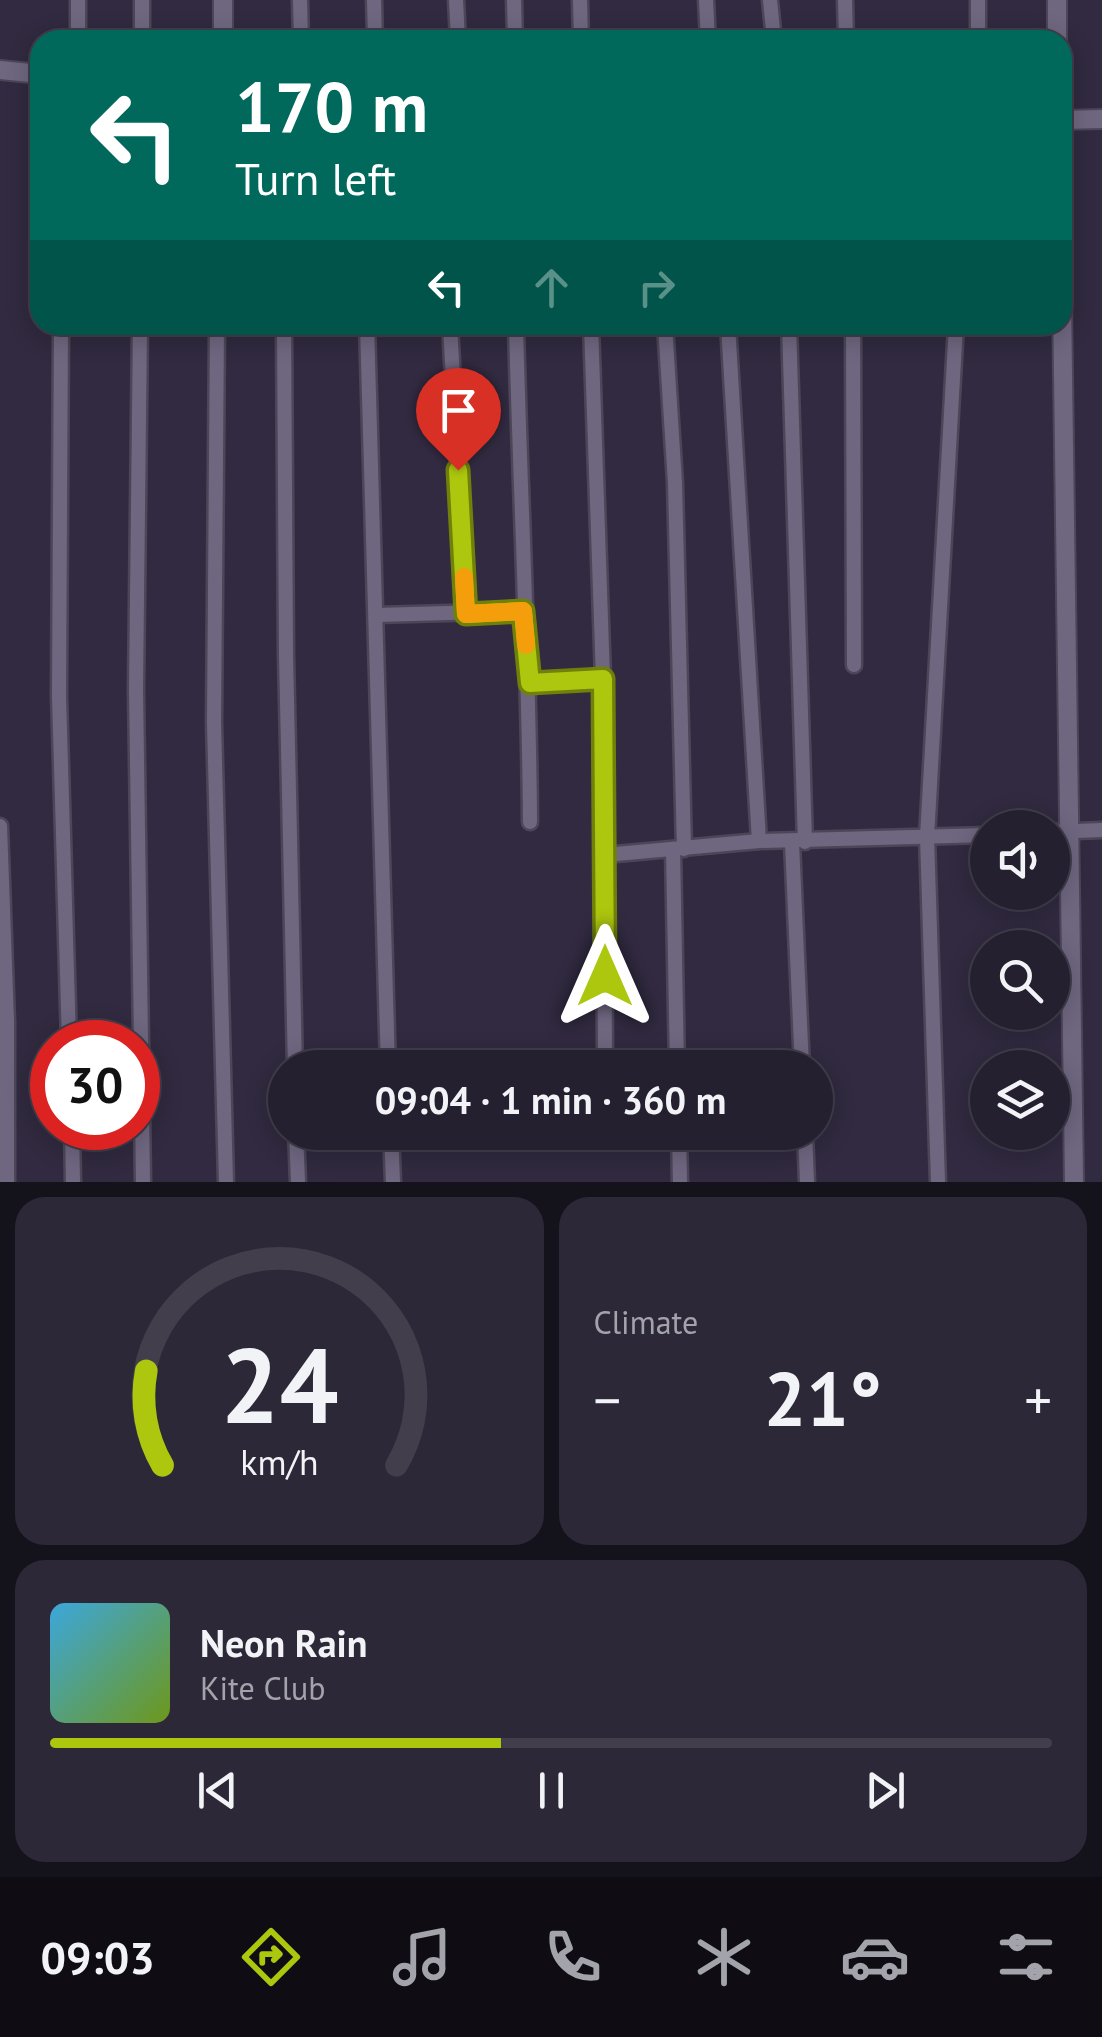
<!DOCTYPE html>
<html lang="en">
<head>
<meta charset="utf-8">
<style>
  :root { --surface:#252030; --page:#2d2838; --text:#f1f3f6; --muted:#a3a3ab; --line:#423e4c; --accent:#adc60e }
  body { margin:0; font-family:"PT Sans",sans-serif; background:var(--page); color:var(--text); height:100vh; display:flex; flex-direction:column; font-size:38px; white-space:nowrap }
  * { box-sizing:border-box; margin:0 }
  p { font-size:32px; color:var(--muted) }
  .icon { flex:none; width:55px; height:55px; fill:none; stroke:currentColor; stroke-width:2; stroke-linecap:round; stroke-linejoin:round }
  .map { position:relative; height:1182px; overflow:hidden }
  .drawer { display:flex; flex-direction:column; gap:15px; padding:15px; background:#14121a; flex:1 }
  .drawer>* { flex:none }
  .hud { position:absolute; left:30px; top:30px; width:1042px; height:305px; border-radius:30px; box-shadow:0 5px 25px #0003,0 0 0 2px var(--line); background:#00695c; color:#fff; overflow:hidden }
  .buttons { position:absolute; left:970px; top:810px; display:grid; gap:20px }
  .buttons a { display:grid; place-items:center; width:100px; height:100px; border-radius:50%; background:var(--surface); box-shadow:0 5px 25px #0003,0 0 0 2px var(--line); font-size:50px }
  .speed { position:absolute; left:30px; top:1020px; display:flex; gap:20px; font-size:50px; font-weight:700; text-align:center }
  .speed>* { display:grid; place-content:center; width:130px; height:130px; border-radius:50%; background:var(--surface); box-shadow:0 5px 25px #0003,0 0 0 2px var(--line); line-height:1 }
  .speed .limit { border:15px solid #d22; background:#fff; color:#111 }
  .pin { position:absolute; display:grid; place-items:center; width:85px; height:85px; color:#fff; margin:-102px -42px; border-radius:50% 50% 50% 0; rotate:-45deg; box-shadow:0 0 10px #0007 }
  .pin .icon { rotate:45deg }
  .me { position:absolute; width:110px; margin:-55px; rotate:0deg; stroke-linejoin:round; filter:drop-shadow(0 0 8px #0008) }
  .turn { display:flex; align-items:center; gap:35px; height:210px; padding:0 40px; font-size:45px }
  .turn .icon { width:130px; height:130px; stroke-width:2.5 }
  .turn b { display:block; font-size:70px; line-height:85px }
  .lanes { display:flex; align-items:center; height:95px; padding:0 40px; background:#0003; justify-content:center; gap:50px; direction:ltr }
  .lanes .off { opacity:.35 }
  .big { font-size:75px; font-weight:600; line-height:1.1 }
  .drawer .tile { flex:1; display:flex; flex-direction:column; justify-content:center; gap:15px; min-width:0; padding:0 35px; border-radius:30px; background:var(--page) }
  .drawer .dial { align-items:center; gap:0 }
  .dial svg { height:260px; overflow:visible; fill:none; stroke:var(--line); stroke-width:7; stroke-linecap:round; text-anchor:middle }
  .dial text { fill:var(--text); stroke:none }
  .song { display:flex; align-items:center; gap:30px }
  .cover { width:120px; height:120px; border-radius:15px; background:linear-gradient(135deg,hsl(200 70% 55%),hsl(80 70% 35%)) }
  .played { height:10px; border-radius:5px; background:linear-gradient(90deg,var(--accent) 45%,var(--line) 45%) }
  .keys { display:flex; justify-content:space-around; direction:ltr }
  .heat { display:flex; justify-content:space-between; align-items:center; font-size:55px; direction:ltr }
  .drawer .tiles { flex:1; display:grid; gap:15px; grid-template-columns:1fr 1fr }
  .tile:last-child { grid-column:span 2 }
  .trip { position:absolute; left:268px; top:1050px; width:565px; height:100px; border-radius:50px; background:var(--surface); box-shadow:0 5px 25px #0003,0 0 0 2px var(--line); font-weight:600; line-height:100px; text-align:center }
  .menu { display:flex; height:160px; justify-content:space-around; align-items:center; background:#0f0d13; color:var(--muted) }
  .menu .icon { width:70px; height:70px }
  .menu .selected { color:var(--accent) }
  .menu b { font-size:45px; color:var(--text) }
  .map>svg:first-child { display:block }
</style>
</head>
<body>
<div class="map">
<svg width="1102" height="1182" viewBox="0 0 1102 1182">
  <rect width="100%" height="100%" fill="#312a40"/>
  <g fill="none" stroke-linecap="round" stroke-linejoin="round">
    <g stroke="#4c4658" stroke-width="19">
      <g id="minor">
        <path d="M78 0V40"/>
        <path d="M142 0V40"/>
        <path d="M300 0 301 40"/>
        <path d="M374 0 375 40"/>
        <path d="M456 0 458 40"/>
        <path d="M514 0 515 40"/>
        <path d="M580 0 581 40"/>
        <path d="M706 0 708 40"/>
        <path d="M770 0 774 40"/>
        <path d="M845 0 846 40"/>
        <path d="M978 40V0"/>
        <path d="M61 325 59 696 69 1042"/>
        <path d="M140 325 136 690 143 1182"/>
        <path d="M217 325 214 723 226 1182"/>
        <path d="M284 325 286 655 295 1068"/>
        <path d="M367 325 388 1068"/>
        <path d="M450 325 466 614"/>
        <path d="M516 325C520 491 529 657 530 822"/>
        <path d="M591 325 603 679 605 1061"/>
        <path d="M665 325 675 483 684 849"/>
        <path d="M728 325 759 841"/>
        <path d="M789 325 805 842"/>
        <path d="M853 325 854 665"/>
        <path d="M377 615 523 611"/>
        <path d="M530 683 603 679"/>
        <path d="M0 826 7 1021V1182"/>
        <path d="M1052 832 1102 830"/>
        <path d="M792 843 802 1068"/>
        <path d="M673 849 677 1068"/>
        <path d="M605 855 759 841 988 835"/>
        <path d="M388 1065 523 1061"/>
        <path d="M72 1128 73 1182"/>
        <path d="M296 1132 298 1182"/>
        <path d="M391 1132 393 1182"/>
        <path d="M679 1132 680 1182"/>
        <path d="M805 1132 807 1182"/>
        <path d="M938 1182 927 837 956 325"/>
      </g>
    </g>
    <g stroke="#4c4658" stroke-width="22">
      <g id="tertiary">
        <path d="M223 0V40"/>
        <path d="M1057 0V40"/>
        <path d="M0 70 40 74"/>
        <path d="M1062 120 1102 119"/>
        <path d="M1062 301 1074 1182"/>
      </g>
    </g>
    <use href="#minor" stroke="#6f6780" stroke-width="14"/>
    <use href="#tertiary" stroke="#6f6780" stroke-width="18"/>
  </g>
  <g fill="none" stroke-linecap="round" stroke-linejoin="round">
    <g stroke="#708109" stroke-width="25">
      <path id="route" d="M458 470 466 614 523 611 530 683 603 679 605 976"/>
    </g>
    <use href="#route" stroke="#adc60e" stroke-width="18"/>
    <path stroke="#f59e0b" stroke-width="18" d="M464 577 466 614 523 611 526 645"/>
  </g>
</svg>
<div class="buttons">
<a><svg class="icon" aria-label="sound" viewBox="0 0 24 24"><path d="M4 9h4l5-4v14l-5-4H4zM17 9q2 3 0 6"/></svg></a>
<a><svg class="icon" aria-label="search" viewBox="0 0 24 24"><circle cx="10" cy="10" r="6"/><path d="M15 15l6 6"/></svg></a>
<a><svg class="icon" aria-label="layers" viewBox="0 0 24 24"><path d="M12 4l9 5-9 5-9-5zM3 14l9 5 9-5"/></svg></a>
</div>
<div class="speed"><div class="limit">30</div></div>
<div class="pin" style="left:458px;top:470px;background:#d93025"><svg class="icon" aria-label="arrive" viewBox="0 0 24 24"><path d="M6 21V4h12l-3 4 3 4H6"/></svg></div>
<svg class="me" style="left:605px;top:976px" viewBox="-20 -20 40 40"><path d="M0-17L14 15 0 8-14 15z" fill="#adc60e" stroke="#fff" stroke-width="4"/></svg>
<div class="trip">09:04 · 1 min · 360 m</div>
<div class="hud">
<div class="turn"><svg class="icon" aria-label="left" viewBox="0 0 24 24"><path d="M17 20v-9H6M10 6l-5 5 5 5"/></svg><div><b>170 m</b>Turn left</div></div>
<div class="lanes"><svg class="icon" aria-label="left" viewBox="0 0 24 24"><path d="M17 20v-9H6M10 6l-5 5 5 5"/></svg><svg class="icon off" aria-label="ahead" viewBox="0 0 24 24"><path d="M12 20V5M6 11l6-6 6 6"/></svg><svg class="icon off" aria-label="right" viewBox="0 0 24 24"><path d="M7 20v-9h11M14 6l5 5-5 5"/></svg></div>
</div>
</div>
<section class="drawer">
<div class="tiles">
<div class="tile dial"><svg viewBox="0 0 100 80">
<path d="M14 69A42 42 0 1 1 86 69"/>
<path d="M14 69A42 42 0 0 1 9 40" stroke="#adc60e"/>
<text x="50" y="56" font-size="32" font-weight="700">24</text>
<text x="50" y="72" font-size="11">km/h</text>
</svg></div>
<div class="tile"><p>Climate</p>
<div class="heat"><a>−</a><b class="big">21°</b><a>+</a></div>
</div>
<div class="tile">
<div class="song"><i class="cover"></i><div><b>Neon Rain</b><p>Kite Club</p></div></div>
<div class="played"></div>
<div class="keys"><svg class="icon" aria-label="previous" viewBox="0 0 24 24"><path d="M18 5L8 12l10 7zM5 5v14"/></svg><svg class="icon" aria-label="pause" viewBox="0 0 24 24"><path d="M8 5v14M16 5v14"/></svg><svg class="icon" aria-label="next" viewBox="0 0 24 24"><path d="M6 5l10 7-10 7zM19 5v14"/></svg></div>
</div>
</div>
</section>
<nav class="menu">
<b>09:03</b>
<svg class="icon selected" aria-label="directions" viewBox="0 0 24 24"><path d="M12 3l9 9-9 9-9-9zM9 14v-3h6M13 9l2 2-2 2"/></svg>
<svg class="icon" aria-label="music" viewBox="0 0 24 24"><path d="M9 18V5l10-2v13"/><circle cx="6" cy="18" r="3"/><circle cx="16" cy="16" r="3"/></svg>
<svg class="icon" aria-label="phone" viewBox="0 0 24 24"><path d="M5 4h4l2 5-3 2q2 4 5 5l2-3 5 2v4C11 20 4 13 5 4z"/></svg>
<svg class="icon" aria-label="climate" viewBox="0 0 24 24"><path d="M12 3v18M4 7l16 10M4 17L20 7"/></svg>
<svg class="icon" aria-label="car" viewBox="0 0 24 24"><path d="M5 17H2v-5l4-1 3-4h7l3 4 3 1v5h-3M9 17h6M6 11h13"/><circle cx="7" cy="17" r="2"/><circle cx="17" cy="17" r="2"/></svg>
<svg class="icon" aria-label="filters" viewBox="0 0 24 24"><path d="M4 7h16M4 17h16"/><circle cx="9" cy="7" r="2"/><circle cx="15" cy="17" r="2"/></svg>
</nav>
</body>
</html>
